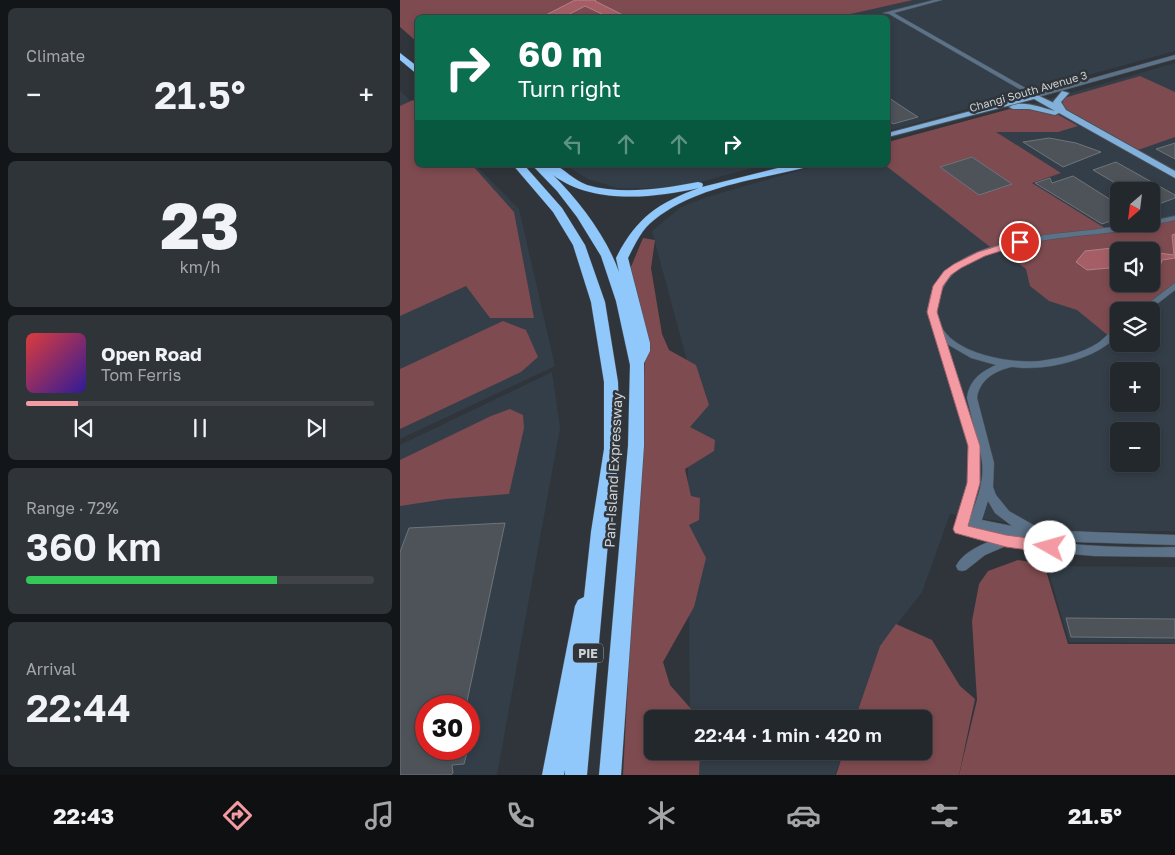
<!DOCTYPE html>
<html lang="en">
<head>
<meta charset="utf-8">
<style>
  :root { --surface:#23282c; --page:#2f3438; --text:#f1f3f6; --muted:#a3a6a9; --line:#404448; --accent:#f49aa3 }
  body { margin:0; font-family:"Golos Text",sans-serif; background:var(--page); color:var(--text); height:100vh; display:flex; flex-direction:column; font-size:19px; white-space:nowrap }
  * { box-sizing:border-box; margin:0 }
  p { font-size:16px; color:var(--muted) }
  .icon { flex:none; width:28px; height:28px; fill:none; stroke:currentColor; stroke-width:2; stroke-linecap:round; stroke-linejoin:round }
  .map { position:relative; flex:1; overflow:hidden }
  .sheet { display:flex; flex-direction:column; gap:8px; padding:8px; background:#131618; width:400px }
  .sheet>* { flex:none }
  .guide { position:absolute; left:15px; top:15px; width:475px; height:152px; border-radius:8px; box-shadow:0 2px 8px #0003,0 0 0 1px var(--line); background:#0b6e4f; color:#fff; overflow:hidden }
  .needle { width:32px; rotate:208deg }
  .buttons { position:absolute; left:710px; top:182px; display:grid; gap:10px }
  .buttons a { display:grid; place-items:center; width:50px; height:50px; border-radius:8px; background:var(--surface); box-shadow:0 2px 8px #0003,0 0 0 1px var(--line); font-size:25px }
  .speed { position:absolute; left:15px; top:695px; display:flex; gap:10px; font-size:25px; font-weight:700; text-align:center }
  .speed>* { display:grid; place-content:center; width:65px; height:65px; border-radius:50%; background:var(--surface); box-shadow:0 2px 8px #0003,0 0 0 1px var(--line); line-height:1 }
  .speed .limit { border:8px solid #d22; background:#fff; color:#111 }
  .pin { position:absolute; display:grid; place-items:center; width:42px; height:42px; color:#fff; margin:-21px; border:2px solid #fff; border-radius:50%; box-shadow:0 1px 5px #0007 }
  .me { position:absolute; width:55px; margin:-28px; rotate:277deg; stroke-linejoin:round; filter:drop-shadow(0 0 4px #0008) }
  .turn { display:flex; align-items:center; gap:18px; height:105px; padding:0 20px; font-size:22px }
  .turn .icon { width:65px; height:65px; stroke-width:2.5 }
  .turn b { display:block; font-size:35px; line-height:42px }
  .lanes { display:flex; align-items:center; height:48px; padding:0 20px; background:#0003; justify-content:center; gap:25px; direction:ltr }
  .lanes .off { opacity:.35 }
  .big { font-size:38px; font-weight:600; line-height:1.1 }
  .sheet .card { flex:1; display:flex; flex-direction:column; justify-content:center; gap:8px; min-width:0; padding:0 18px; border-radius:8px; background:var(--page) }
  .sheet .dial { align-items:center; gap:0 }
  .dial b { font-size:65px; line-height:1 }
  .song { display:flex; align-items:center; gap:15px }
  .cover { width:60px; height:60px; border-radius:8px; background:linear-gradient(135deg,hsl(0 70% 55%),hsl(250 70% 35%)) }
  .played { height:5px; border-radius:2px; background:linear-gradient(90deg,var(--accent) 15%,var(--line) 15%) }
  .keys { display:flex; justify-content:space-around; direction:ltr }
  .heat { display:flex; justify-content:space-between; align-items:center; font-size:28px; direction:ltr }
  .charge { height:8px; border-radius:4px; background:linear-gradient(90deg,#34c759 72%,var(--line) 0) }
  .trip { position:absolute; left:244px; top:710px; width:288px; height:50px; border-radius:8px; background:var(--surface); box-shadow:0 2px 8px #0003,0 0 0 1px var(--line); font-weight:600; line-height:50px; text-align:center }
  .dock { display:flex; height:80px; justify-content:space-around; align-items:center; background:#0e1012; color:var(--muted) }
  .dock .icon { width:35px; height:35px }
  .dock .selected { color:var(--accent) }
  .dock b { font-size:22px; color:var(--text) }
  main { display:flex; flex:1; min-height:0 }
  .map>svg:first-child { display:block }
</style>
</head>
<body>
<main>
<section class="sheet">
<div class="card"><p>Climate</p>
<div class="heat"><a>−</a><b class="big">21.5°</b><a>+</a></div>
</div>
<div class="card dial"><b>23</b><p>km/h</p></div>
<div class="card">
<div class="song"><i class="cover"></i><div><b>Open Road</b><p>Tom Ferris</p></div></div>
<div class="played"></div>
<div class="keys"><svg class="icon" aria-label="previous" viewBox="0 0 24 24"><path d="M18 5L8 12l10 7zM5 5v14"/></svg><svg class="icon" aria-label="pause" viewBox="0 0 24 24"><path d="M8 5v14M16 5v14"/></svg><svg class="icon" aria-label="next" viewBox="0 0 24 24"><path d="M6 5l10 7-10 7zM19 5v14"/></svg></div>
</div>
<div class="card"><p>Range · 72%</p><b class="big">360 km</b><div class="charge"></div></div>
<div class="card"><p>Arrival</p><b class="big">22:44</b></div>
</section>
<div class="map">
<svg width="775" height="775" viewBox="0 0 775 775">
  <rect width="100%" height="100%" fill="#2f353a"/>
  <g fill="#343e48" fill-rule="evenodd">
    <path d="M513 0H775V51L488 131V18H433Z"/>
    <path d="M775 63V531H668L550 514 522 592 480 646 455 719H290L287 361 252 231 281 207 307 197 418 165H488V145ZM719 191H751V224H719ZM719 251H751V284H719ZM719 311H751V344H719ZM719 371H751V404H719ZM719 431H751V464H719Z"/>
    <path d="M0 91 17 108 18 165H75L119 209 155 366 0 439Z"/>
    <path d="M165 165H363L289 185 262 188H217L188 179Z"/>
    <path d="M152 372 160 428 97 775H0V445ZM26 706H69V749H26Z"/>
    <path d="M647 566 775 567V643L669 642Z"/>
    <path d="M290 751H444L435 775H290Z"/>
  </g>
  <g fill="#7e4b50" fill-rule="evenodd">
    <path d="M0 0H513L433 18H18L17 42 0 27Z"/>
    <path d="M740 76 775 92V137L738 150 661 107 664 98Z"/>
    <path d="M13 100 17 104 18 165H72L114 212 134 318H90L66 286 0 316V106Z"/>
    <path d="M621 106 655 113 678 126 658 132H596L661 173 632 183 708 230 775 218V286L742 311H719V330L710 337 677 310 649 301 630 286 626 269 599 248 594 250 485 165H488V142ZM719 251H751V284H719Z"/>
    <path d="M243 238 255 240 251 268 262 334 269 350 296 365 309 405 290 427 315 440 314 451 285 469 291 496 300 498 299 520 289 525 306 558 294 607 263 662 270 685 300 719H252V751H300L299 775H223L246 341 228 274Z"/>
    <path d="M103 321 126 330 138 357 121 372 0 429V369Z"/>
    <path d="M110 409 123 415 124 428 109 494 46 499 0 506V460L91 416Z"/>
    <path d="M618 560 644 564 668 644H775V775H559L577 700 572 621 579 584 588 571Z"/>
    <path d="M496 624 532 640 560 686 575 699 559 775H436L444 751H522V719H455L480 646Z"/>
  </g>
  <g fill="#a65e66" stroke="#b28187">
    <path d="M175 0H196L195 1 227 17H208L185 6 164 17H142Z"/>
    <path d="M775 234V258L762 260 760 266 751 267V252L774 255 772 235Z"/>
    <path d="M722 247 745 251H719V272L711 273 709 268 687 270 676 262 685 251Z"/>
  </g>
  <g fill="#4d5359" stroke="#6d747a">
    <path d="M488 97 498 104 518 117 493 124 488 120Z"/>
    <path d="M649 138 676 143 701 152 663 167 623 142Z"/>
    <path d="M775 143V159L756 149Z"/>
    <path d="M572 157 612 184 579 195 540 167Z"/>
    <path d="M716 162 775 195V198L751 207V191H729L693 170Z"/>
    <path d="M673 176 719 205V218L702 224 635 183 650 178 652 183Z"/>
    <path d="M105 523 66 706H26V749H68L64 764 52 765 53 773 51 775H0V552L9 528Z"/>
    <path d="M666 618 775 619V638L671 637Z"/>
  </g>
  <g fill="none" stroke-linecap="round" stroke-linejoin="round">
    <g stroke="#4c5156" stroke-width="1">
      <g id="minor">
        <path d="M534 0H542L494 13 636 94 775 55V59L635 98 489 14 483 13Z"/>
        <path d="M775 216V220C758 224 741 228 723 231 678 237 598 240 561 267 548 277 541 288 538 304 530 351 607 364 640 361 660 358 681 354 698 343 705 338 711 330 719 327V335C702 351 683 359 661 364 649 367 636 368 623 368 618 368 612 366 608 368 592 372 579 382 577 398L594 463 593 487 596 495 609 511 637 527 639 530 775 535V545L643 541 612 536C666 546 720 548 775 547V557L694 556 639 551 606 546 585 555 566 570 562 571 558 570 556 566C562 554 576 547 588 542L556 533 554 529 568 483 569 446 527 312C529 301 531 289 538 280 569 240 644 235 691 230 711 227 731 224 751 224V221ZM547 344 571 358 596 365C580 372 569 381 567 398L578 443ZM579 447C587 475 580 490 571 516H570L580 483ZM588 501 595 513 612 526 582 520Z"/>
        <path d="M775 283V290L748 311H738Z"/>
      </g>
    </g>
    <g stroke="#4c5156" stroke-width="2">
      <path id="major" d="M662 91 669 93 661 102 666 110 775 171V178L659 113 655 115 629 109H613L609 107C621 99 642 108 655 111L634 99 488 137V133L635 94 654 103 653 102Z"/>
    </g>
    <g stroke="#4c5156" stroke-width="1">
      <g id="highway">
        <path d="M0 53 18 67V75L0 60Z"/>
        <path d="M113 165H124L162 208 185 245 205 302 218 382 220 449 209 532 187 775H165V770L164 775H142L175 606 178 600 184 597 191 532 204 449V382L191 302 173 245 153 212Z"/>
        <path d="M132 165C139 165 147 163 154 165 165 169 173 180 187 185 221 195 263 189 298 182L302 183 303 185 302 187 390 165H408L407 167C356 180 296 186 254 220 242 229 235 244 228 258L250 343V351L244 363V446L221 775H199L228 446 230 365 216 301 201 256 177 217 157 191ZM153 175C193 205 253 198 299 188 258 203 236 218 216 258L219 272C206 236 180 202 153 175Z"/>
      </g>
    </g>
    <use href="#minor" fill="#5c7288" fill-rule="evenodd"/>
    <use href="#major" fill="#81b0db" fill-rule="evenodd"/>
    <use href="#highway" fill="#90c8fc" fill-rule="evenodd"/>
  </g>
  <path fill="#f49aa3" stroke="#9f646a" d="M620 239 623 240V244L585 256 561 268 551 275 543 286 537 312 580 446V483L568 526 606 535 650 541 655 543 657 547 655 551 650 553 606 547 555 533 553 529 567 483 568 446 527 312 533 286 544 271 554 264 578 252Z"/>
  <g text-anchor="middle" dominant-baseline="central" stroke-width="5" stroke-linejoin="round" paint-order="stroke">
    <g font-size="11" fill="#ced2d5" stroke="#2f353a">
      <text transform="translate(628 91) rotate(-16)">Changi South Avenue 3</text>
    </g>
    <rect fill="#2f353a" stroke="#9ea3a6" stroke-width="1" x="173" y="643.5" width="30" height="19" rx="4"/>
    <g font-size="12" font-weight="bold" fill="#ced2d5">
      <text x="188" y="653">PIE</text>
    </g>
    <g font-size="14" fill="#ced2d5" stroke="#2f353a">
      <text transform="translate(213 470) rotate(-87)">Pan-Island Expressway</text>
    </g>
  </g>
</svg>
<div class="buttons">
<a><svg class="needle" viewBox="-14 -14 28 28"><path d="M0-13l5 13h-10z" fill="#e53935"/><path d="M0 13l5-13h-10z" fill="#a3a6a9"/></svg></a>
<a><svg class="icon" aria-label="sound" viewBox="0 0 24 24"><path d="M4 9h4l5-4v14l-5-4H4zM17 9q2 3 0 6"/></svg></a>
<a><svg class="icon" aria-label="layers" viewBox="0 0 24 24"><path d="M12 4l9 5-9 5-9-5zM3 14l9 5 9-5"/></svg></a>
<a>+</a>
<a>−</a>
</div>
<div class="speed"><div class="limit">30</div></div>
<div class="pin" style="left:620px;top:242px;background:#d93025"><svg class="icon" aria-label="arrive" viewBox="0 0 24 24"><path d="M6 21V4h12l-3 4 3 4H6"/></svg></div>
<svg class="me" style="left:650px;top:547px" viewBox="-20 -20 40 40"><circle r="19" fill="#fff"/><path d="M0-13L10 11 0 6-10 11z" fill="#f49aa3"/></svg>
<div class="trip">22:44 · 1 min · 420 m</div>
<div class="guide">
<div class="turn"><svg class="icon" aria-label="right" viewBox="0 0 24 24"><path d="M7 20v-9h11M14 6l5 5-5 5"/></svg><div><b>60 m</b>Turn right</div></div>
<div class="lanes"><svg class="icon off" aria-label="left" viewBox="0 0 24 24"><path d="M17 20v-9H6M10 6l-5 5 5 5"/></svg><svg class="icon off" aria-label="ahead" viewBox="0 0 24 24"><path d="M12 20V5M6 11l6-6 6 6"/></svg><svg class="icon off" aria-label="ahead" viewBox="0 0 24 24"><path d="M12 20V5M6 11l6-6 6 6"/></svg><svg class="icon" aria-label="right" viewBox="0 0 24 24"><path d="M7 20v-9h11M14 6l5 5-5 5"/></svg></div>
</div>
</div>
</main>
<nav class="dock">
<b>22:43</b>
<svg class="icon selected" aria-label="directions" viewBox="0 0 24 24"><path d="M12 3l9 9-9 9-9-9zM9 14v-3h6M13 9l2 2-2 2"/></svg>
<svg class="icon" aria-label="music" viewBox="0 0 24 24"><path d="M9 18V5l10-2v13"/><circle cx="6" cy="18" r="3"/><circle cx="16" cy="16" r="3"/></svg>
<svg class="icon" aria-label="phone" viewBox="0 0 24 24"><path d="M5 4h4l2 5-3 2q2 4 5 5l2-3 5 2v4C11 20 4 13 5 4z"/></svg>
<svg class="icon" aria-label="climate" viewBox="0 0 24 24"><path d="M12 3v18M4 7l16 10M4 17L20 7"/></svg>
<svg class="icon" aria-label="car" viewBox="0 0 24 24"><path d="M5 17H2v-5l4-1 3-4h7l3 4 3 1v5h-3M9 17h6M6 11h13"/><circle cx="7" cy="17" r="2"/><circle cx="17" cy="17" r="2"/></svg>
<svg class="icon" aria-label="filters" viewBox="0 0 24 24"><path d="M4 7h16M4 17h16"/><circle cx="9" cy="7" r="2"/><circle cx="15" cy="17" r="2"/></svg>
<b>21.5°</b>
</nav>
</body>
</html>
